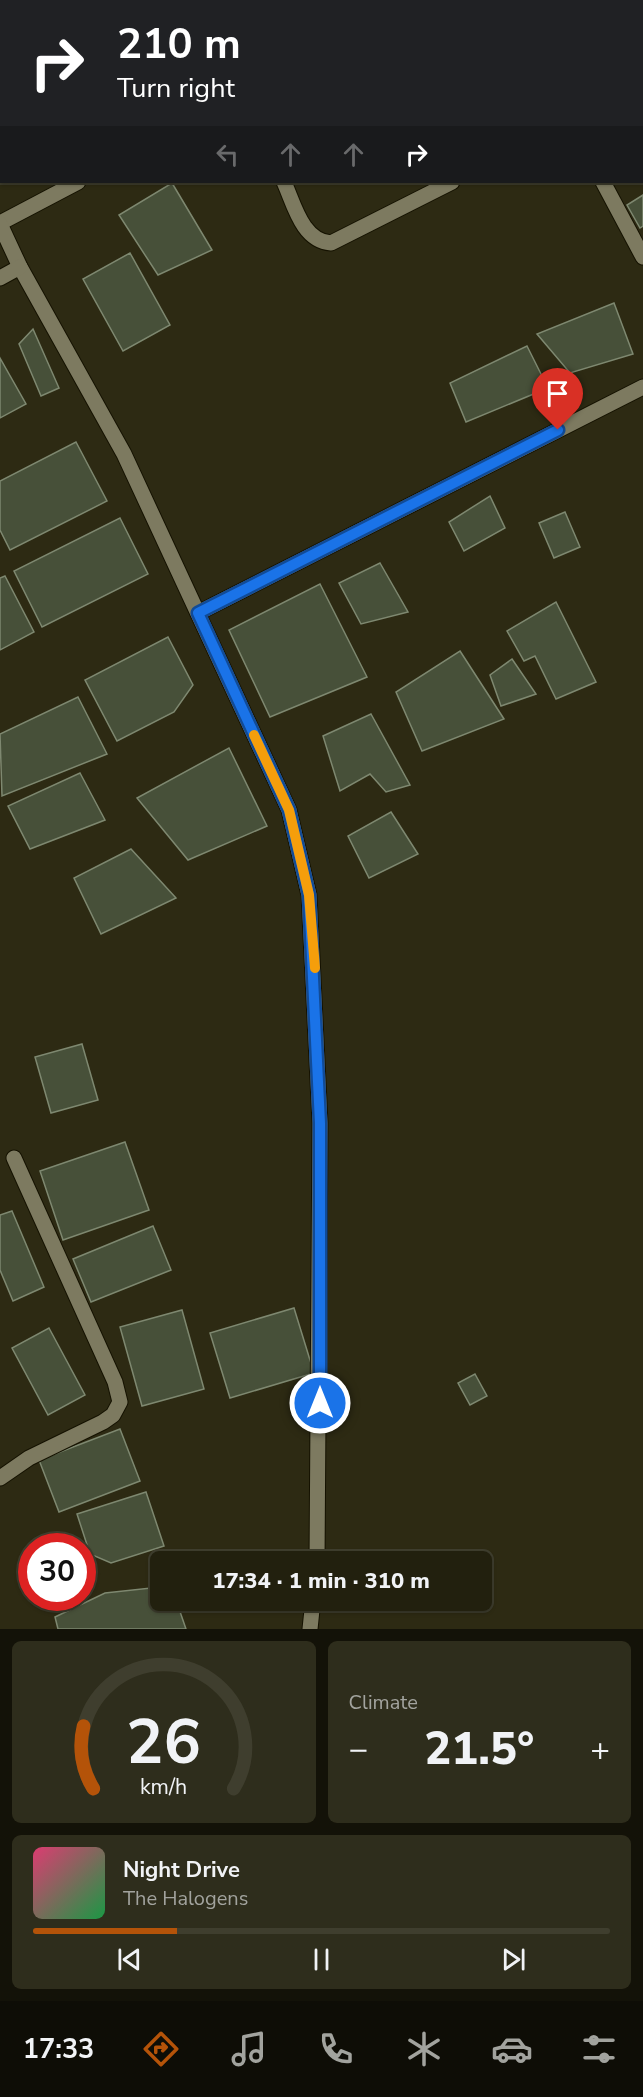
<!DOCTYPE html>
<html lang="en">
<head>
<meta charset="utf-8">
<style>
  :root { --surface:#22200e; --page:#2e2d1c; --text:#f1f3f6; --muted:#a2a39e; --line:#3f3e2e; --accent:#b45309 }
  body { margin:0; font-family:"Nunito Sans",sans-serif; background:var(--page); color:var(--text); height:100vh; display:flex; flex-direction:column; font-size:22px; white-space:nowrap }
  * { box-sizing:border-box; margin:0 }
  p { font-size:20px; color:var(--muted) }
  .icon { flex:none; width:33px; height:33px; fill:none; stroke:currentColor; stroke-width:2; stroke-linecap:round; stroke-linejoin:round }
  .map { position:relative; height:1629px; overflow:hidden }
  .side { display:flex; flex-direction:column; gap:12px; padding:12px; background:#131208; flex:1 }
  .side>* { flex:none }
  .top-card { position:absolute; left:0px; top:0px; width:644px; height:183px; box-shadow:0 2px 4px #0004,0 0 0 2px var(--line); background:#202124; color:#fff; overflow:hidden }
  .speed { position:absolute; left:18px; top:1533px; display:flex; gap:12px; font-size:30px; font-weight:700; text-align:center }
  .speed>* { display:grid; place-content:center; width:78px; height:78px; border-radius:50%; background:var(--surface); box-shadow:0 2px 4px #0004,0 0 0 2px var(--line); line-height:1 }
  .speed .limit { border:9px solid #d22; background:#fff; color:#111 }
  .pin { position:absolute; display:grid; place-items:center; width:51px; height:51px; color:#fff; margin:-62px -26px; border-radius:50% 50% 50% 0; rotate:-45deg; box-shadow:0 0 6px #0007 }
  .pin .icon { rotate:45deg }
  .me { position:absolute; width:66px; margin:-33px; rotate:0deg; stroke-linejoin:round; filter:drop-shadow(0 0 4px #0008) }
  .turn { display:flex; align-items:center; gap:21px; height:126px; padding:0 18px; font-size:27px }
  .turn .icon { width:78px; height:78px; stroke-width:2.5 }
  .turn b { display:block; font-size:42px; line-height:51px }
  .lanes { display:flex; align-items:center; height:57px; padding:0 18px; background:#0003; justify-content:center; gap:30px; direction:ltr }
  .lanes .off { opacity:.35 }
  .big { font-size:45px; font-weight:800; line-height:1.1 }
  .side .card { flex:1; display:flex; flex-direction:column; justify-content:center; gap:9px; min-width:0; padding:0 21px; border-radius:9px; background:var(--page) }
  .side .dial { align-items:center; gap:0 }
  .dial svg { height:156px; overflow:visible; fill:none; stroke:var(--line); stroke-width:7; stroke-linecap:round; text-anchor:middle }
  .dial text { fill:var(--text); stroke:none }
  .song { display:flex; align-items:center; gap:18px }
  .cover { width:72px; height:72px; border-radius:9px; background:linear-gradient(135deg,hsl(340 70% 55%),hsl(140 70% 35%)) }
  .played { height:6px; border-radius:3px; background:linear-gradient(90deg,var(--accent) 25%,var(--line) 25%) }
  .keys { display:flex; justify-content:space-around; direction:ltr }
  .heat { display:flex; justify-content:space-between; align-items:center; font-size:33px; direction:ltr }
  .side .tiles { flex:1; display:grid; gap:12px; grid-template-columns:1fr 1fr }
  .card:last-child { grid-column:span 2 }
  .trip { position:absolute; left:150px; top:1551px; width:342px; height:60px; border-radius:9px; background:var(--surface); box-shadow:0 2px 4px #0004,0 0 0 2px var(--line); font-weight:800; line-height:60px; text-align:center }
  .dock { display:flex; height:96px; justify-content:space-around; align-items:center; background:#0e0d06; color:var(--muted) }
  .dock .icon { width:42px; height:42px }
  .dock .current { color:var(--accent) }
  .dock b { font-size:27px; color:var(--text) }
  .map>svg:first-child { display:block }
</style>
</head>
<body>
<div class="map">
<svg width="643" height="1629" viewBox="0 0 643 1629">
  <rect width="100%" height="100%" fill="#2d2a13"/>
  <g fill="#475039" stroke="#7e8870" stroke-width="1.5">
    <path d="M172 183 212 250 158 275 119 215Z"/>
    <path d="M643 195V226L640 228 627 205Z"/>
    <path d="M130 253 170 325 123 351 83 279Z"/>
    <path d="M614 303 633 354 570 373 537 334Z"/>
    <path d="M33 329 59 388 41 396 19 344Z"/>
    <path d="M527 346 548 388 466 422 450 383Z"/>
    <path d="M0 358 26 404 0 418Z"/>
    <path d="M76 442 107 501 10 550 0 530V481Z"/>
    <path d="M490 496 505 528 464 551 449 522Z"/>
    <path d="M565 512 580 547 554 558 539 523Z"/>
    <path d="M120 518 148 574 42 627 14 571Z"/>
    <path d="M380 563 408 612 361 624 339 583Z"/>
    <path d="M5 576 34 632 0 650V578Z"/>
    <path d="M320 584 367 677 270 717 229 630Z"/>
    <path d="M556 602 596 682 556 699 535 656 524 661 507 631Z"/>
    <path d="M168 637 193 685 174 712 117 741 85 680Z"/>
    <path d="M460 651 504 719 422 751 396 692Z"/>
    <path d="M512 659 536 694 501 706 490 675Z"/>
    <path d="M78 697 107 754 2 796 0 734Z"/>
    <path d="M371 714 410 785 386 792 370 774 340 791 323 736Z"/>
    <path d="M229 748 267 826 188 860 137 798Z"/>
    <path d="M80 773 105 820 30 849 8 806Z"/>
    <path d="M391 812 418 854 369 878 348 836Z"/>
    <path d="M131 849 176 898 101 934 74 878Z"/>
    <path d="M82 1044 98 1100 51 1113 35 1057Z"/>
    <path d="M125 1142 149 1210 63 1240 40 1171Z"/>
    <path d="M12 1211 44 1287 13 1301 0 1270V1215Z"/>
    <path d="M153 1226 171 1270 91 1302 73 1259Z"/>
    <path d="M294 1308 314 1373 230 1398 210 1333Z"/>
    <path d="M182 1310 204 1389 142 1406 120 1327Z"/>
    <path d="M49 1328 85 1395 48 1415 12 1348Z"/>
    <path d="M475 1374 487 1396 470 1405 458 1383Z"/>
    <path d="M120 1429 140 1481 59 1512 39 1460Z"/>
    <path d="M146 1492 164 1546 111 1563 90 1554 77 1514Z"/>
    <path d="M160 1587V1600H176L186 1629H58L55 1617 105 1593Z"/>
  </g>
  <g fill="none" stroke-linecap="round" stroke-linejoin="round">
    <g stroke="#151200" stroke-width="17">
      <g id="minor">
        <path d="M506 0 507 2"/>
        <path d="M135 2 136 0"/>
        <path d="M0 99 2 98"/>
        <path d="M642 104 643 103"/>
        <path d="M284 182C294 204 302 241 331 243L452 182"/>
        <path d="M603 182 643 257"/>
        <path d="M0 223 78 182"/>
        <path d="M0 224 20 267 124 454 289 810 309 895 320 1123 317 1562"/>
        <path d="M0 278 20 267"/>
        <path d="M198 613 643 387"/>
        <path d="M0 1478 29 1458 103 1422 113 1415 120 1402 115 1382 14 1158"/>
        <path d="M310 1629 313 1600"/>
      </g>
    </g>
    <use href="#minor" stroke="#7d7a60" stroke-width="15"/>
  </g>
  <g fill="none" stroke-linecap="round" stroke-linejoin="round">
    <g stroke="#114b97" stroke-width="15">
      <path id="route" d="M320 1403V1123L309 895 289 810 198 613 558 430"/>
    </g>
    <use href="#route" stroke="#1a73e8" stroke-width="10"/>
    <path stroke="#f59e0b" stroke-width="10" d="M254 735 289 810 309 895 315 968"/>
  </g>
</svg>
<div class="speed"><div class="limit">30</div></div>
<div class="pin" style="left:558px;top:430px;background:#d93025"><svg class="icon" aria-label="arrive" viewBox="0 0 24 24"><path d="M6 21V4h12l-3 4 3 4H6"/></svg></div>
<svg class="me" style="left:320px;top:1403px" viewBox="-20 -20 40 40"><circle r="17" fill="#1a73e8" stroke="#fff" stroke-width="3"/><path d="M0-11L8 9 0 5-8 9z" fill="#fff"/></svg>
<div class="trip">17:34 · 1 min · 310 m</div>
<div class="top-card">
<div class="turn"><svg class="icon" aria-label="right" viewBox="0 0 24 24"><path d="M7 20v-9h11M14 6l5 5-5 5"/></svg><div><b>210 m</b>Turn right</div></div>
<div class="lanes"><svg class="icon off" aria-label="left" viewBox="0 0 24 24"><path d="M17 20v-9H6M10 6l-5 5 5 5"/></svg><svg class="icon off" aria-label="ahead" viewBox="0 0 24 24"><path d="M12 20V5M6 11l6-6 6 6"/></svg><svg class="icon off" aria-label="ahead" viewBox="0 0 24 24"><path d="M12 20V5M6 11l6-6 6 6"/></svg><svg class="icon" aria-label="right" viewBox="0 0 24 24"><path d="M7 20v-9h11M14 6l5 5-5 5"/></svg></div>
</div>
</div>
<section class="side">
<div class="tiles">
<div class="card dial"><svg viewBox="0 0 100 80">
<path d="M14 69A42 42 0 1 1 86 69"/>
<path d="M14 69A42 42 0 0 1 9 37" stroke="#b45309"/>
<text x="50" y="56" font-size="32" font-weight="700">26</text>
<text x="50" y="72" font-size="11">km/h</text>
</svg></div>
<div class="card"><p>Climate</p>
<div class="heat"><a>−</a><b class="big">21.5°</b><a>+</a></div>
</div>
<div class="card">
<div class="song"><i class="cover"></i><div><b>Night Drive</b><p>The Halogens</p></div></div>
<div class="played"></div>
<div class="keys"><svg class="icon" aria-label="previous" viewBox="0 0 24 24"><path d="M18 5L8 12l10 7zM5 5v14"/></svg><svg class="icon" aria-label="pause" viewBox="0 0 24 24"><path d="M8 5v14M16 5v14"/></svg><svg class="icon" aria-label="next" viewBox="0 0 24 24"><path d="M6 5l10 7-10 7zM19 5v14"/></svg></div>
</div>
</div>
</section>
<nav class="dock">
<b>17:33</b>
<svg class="icon current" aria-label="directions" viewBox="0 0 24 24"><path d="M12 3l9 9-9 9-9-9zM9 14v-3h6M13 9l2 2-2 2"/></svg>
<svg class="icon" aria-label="music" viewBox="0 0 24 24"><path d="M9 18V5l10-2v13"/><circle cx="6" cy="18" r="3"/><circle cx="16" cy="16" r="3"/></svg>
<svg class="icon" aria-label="phone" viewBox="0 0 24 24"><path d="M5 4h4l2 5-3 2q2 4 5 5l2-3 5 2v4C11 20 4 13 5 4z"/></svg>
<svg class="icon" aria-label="climate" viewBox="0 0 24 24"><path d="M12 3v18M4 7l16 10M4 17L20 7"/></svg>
<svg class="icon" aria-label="car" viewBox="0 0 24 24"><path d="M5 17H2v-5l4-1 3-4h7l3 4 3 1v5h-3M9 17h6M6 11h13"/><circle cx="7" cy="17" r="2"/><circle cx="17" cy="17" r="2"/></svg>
<svg class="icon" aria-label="filters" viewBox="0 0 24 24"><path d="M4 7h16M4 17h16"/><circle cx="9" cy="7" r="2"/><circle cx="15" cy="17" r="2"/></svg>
</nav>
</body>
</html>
